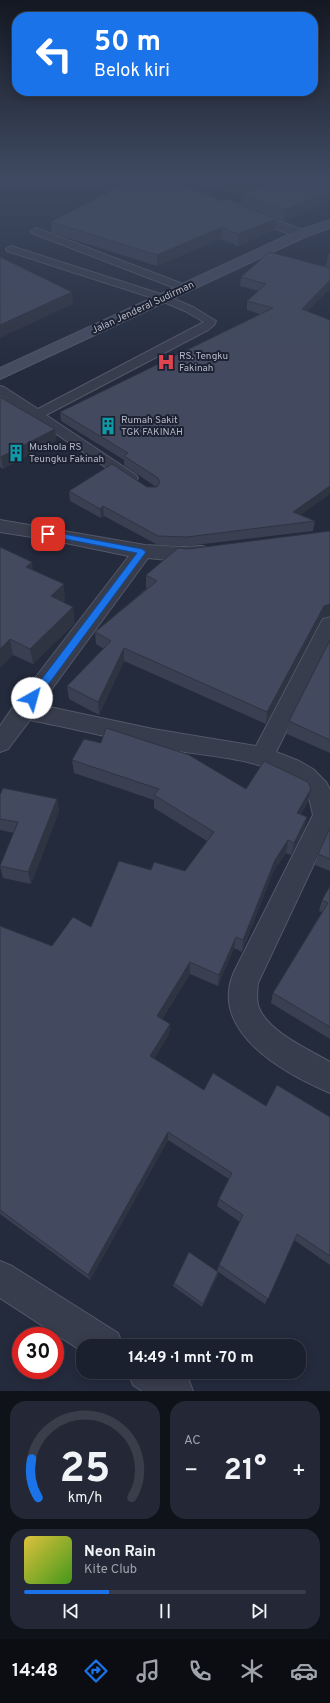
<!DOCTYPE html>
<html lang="id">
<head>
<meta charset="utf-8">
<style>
  :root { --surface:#1b202e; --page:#242836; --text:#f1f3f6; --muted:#a0a3aa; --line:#393e4a; --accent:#1a73e8 }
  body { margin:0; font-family:Overpass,sans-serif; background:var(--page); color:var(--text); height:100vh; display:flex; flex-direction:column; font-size:15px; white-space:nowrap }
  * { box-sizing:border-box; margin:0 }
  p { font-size:13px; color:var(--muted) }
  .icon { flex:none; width:22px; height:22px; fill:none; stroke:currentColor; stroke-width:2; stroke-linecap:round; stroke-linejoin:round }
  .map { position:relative; height:1391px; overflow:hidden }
  .drawer { display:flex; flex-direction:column; gap:10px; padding:10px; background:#0f1219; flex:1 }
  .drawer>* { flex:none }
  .banner { position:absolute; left:12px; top:12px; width:306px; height:84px; border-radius:16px; box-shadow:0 2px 10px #0003,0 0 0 1px var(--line); background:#1a73e8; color:#fff; overflow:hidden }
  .speed { position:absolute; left:12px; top:1327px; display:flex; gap:8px; font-size:20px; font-weight:700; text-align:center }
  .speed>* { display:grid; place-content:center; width:52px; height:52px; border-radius:50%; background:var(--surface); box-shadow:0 2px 10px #0003,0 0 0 1px var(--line); line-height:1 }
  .speed .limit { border:6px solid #d22; background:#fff; color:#111 }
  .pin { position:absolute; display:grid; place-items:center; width:34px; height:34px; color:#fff; margin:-17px; border-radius:8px; box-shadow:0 2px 6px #0006 }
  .me { position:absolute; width:44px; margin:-22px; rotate:38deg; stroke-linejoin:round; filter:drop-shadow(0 0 3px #0008) }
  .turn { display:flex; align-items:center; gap:14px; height:84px; padding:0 16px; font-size:18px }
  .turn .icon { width:52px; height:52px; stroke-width:2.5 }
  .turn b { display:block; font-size:28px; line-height:34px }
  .big { font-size:30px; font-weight:700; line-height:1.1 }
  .drawer .tile { flex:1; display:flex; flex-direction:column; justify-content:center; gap:6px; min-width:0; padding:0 14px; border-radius:16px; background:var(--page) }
  .drawer .dial { align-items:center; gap:0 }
  .dial svg { height:104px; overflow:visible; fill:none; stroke:var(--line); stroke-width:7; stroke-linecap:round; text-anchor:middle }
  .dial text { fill:var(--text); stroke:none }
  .song { display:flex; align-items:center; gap:12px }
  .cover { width:48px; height:48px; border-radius:6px; background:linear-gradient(135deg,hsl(50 70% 55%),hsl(100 70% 35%)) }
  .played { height:4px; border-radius:2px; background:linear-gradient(90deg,var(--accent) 30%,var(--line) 30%) }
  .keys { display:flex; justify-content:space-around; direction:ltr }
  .heat { display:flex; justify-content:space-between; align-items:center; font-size:22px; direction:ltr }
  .drawer .tiles { flex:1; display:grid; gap:10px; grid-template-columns:1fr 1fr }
  .tile:last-child { grid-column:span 2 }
  .trip { position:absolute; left:76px; top:1339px; width:230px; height:40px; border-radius:16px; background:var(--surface); box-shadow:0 2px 10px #0003,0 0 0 1px var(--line); font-weight:700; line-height:40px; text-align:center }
  .dock { display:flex; height:64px; justify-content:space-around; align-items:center; background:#0b0d12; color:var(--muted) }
  .dock .icon { width:28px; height:28px }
  .dock .current { color:var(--accent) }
  .dock b { font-size:18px; color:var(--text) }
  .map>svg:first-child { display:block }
</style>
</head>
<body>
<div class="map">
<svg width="330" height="1391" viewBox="0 0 330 1391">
  <rect width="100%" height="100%" fill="#242b3d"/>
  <path fill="#26373e" d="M249 177H263L280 182 245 198 220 189Z"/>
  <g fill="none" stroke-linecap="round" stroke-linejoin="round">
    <g stroke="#535868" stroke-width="2">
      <g id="lane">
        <path d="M36 228 188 286 189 288 184 291 180 290 32 233 31 231Z"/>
        <path d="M11 246 167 296 193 307 216 321 214 325 208 330 46 415 136 475 138 478 136 481 131 482 126 481 0 396V386L4 387 38 409 204 322 185 311 159 300 7 251 6 249Z"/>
      </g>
    </g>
    <g stroke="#535868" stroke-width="2">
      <g id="street">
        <path d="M109 177H130L164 184 166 186 160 189 115 180Z"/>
        <path d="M248 209 305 231 307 234 305 237H297L244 216 242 213 244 210Z"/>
        <path d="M0 520 145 545 183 547 202 546 209 548 211 552 209 556C189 562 168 560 148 558L40 705 153 729 256 746 320 624 323 619 330 617V644L276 752 299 761 313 769 326 782 330 790V830L258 983C257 991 256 1000 259 1008 269 1032 308 1049 330 1062V1093C285 1074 208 1032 234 972L313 815C310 802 309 791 297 783 260 757 210 757 166 749 121 740 75 729 30 720L8 749 0 752V726L15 704 129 556 51 540 0 532Z"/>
        <path d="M0 1261 12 1266 118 1333 123 1346H83V1352L0 1298Z"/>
        <path d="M128 1372H179L188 1378 193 1391H142L133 1385Z"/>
      </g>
    </g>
    <g stroke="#535868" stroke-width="2">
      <path id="secondary" d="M330 220V228L305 237 0 379V368L297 231Z"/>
    </g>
    <use href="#lane" fill="#383d4d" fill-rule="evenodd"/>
    <use href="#street" fill="#383d4d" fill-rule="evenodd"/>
    <use href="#secondary" fill="#464c60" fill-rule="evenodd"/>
  </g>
  <g fill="#3a4052">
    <path d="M330 177V201L284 221 247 207 276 219 275 230 238 246 221 239 157 266 52 233 51 222 222 201 241 204V194Z"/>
    <path d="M330 253V288L307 311 301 515 315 521 313 531 187 546 158 545 104 516 101 518 70 501 69 491 147 487H156L124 465V460L61 421 60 412 260 314 247 310V301L259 291 240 286 241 277 326 267 328 255Z"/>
    <path d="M0 397 55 429 56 440 3 469 0 467Z"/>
    <path d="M330 531V616L322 618 266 724 124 661 99 715 69 699 67 686 104 649 96 644 95 632 147 588H146V575L188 549Z"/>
    <path d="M33 571 65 600 63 602 75 623 33 664 13 655 0 667Z"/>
    <path d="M330 640V753L287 734 289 721Z"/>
    <path d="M72 760 246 789H311L308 801 301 814 307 817 304 829 291 855 286 853 273 872 242 952 234 948 218 986 190 974 162 1019 170 1024 169 1034 154 1059 204 1090 266 1106 330 1117V1265L294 1240 265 1304 217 1271 219 1265 240 1222 217 1206 219 1199 229 1179 168 1140 90 1280 0 1214V926L52 946 91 927 151 870 185 871 207 841 154 808V800L74 773Z"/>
    <path d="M0 795 57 799 59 811 31 884 3 878 0 866 14 833 0 830Z"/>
    <path d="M330 828V871L315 865 318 854Z"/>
    <path d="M330 886V1039L271 1003 273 993 322 912 319 911 322 900Z"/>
    <path d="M218 1272V1275L202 1307 173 1286 174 1283Z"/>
  </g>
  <g fill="#2f3442">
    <path d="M330 191V201L284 221V210Z"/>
    <path d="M276 219 275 230 238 246V234Z"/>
    <path d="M222 227 221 239 157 266V255Z"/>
    <path d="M330 280V288L301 318 302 309Z"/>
    <path d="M72 292 73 304 0 338V325Z"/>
    <path d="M55 429 56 440 3 469 1 457Z"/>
    <path d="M330 486V494L291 522 293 512Z"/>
    <path d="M103 506 104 516 101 518 100 509Z"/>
    <path d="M32 562 34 578 26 567Z"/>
    <path d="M64 584 65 600 53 612 51 596Z"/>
    <path d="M330 604V616L322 618 266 724 267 712 324 606Z"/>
    <path d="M73 607 75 623 33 664 30 649Z"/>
    <path d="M10 639 13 655 0 667V649Z"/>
    <path d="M124 648V661L99 715 98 702Z"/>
    <path d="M311 789 308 801 294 825 297 813Z"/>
    <path d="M57 799 59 811 31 884 28 872Z"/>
    <path d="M307 817 304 829 291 855 294 843Z"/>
    <path d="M288 840 286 853 273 872 242 952 243 940 275 860Z"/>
    <path d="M236 937 234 948 218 986 219 975Z"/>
    <path d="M190 962V974L157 1026V1016Z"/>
    <path d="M170 1024 169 1034 150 1066V1056Z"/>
    <path d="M168 1132V1140L90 1280 88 1275Z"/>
    <path d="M218 1272V1275L202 1307 203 1304Z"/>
  </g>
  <g fill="#434a5f" stroke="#2f3442">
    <path d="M137 177H143L180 184 222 201 227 199 276 219 238 234 222 227 157 255 51 222Z"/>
    <path d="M287 177H330V191L284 210 241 194Z"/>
    <path d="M269 252 330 268V280L302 309 330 320V486L293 512 315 521 187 537 158 536 103 506 100 509 69 491 112 464 147 487H157L160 482 158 478 124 456 128 453 60 412 273 308 247 301 266 284 241 277Z"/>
    <path d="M0 257 72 292 0 325Z"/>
    <path d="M0 397 55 429 1 457 0 456Z"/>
    <path d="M330 531V604L324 606 267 712 124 648 98 702 67 686 111 641 95 632 157 581 146 575 178 548 188 549Z"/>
    <path d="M0 547 32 562 26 567 64 584 51 596 73 607 30 649 10 639 0 649Z"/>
    <path d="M330 640V740L289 721Z"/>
    <path d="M106 728 189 755 246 789 264 761 308 782 311 789 297 813 307 817 294 843 288 840 275 860 243 940 236 937 219 975 190 962 157 1016 170 1024 150 1056 204 1090 213 1073 266 1106 277 1085 330 1117V1256L297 1234 268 1299 219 1265 243 1215 219 1199 232 1173 168 1132 88 1275 0 1210V926L52 946 73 917 91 927 119 861 151 870 154 862 185 871 214 832 154 795 159 789 72 760 84 739 101 743Z"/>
    <path d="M3 788 57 799 28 872 0 866 18 822 0 819V795Z"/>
    <path d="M330 828V859L318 854Z"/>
    <path d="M330 886V1027L273 993 328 903 322 900Z"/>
    <path d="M189 1252 218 1272 203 1304 174 1283Z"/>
  </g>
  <linearGradient id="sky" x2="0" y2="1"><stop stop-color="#141822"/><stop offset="0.48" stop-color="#3f4a62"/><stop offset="1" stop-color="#3f4a62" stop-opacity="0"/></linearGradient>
  <rect width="330" height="371" fill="url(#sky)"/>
  <path fill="#1a73e8" stroke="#114b97" d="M48 531 142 549 146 552 36 701H29L28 698 29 696 137 553 45 535 44 534Z"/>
  <defs>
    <g id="hospital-bare" transform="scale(1.38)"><path d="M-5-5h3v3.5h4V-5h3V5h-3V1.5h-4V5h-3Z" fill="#e0444e" stroke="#1d2232" stroke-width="2.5" paint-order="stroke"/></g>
    <g id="building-bare" transform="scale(1.38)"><path d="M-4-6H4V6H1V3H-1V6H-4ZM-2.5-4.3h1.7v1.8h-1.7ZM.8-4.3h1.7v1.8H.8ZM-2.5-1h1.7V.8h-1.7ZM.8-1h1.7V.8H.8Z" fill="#0f9aa8" stroke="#1d2232" stroke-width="2.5" paint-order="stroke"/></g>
  </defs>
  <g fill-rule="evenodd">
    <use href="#hospital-bare" x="166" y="362"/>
    <use href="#building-bare" x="108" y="426"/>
    <use href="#building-bare" x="16" y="453"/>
  </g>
  <g text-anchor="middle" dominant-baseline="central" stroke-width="4" stroke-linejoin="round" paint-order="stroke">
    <g font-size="10" fill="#b4b8c8" stroke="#1d2232">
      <text transform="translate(143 308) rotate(-25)">Jalan Jenderal Sudirman</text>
    </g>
    <g font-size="10" fill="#b4b8c8" stroke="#1d2232" text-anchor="start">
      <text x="179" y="356">RS. Tengku<tspan x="179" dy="12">Fakinah</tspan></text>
      <text x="121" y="420">Rumah Sakit<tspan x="121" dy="12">TGK FAKINAH</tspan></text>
      <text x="29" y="447">Mushola RS<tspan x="29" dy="12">Teungku Fakinah</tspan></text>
    </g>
  </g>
</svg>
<div class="speed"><div class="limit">30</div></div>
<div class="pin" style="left:48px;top:534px;background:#d93025"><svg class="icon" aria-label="arrive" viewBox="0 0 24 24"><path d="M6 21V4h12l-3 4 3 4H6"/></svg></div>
<svg class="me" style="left:32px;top:698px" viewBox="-20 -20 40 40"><circle r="19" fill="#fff"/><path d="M0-13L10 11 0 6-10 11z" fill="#1a73e8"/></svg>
<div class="trip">14:49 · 1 mnt · 70 m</div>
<div class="banner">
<div class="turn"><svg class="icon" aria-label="left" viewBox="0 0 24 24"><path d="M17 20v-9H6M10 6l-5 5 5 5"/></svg><div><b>50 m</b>Belok kiri</div></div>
</div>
</div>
<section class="drawer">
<div class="tiles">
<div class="tile dial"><svg viewBox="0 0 100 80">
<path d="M14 69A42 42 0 1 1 86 69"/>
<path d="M14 69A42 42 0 0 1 9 39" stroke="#1a73e8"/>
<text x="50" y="56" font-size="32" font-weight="700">25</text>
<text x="50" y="72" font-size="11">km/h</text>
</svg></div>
<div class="tile"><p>AC</p>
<div class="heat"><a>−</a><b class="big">21°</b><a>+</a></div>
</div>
<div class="tile">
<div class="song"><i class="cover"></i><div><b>Neon Rain</b><p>Kite Club</p></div></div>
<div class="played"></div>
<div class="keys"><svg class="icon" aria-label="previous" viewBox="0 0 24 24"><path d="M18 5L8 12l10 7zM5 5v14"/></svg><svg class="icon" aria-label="pause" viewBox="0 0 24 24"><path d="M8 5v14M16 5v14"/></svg><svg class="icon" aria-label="next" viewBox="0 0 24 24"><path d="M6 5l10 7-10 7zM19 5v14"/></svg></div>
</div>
</div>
</section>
<nav class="dock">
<b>14:48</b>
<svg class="icon current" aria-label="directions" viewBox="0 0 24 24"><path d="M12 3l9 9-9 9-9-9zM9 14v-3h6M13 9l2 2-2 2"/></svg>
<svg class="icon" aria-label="music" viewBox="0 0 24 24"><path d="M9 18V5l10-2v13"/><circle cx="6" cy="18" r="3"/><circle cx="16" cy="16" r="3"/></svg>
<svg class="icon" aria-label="phone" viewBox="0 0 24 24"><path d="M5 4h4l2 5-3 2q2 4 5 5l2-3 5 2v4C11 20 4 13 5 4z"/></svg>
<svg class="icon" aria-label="climate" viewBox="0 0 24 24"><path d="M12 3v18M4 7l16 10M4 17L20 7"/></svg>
<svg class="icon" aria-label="car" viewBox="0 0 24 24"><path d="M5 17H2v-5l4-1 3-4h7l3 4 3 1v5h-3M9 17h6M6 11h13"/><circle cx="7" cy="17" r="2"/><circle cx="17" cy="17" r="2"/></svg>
</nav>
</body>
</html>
